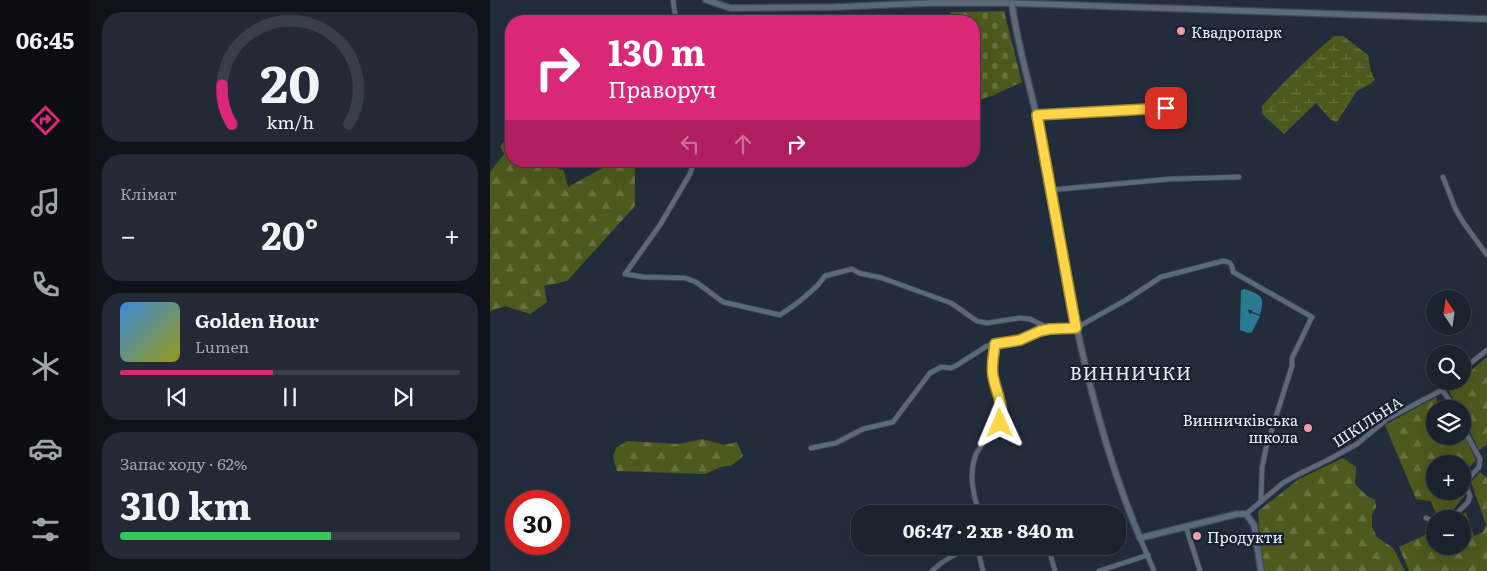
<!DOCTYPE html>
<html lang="uk">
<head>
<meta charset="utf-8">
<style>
  :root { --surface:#1a222d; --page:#232a35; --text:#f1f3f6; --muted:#9fa4aa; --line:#383f49; --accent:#db2777 }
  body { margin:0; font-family:Literata,serif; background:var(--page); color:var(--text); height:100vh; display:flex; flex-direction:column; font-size:19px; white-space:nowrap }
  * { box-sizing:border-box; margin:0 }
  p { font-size:16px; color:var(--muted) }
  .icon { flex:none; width:28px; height:28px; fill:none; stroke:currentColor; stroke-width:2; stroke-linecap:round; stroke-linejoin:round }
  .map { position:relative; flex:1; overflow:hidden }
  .sheet { display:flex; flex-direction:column; gap:12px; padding:12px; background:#0e1319; width:400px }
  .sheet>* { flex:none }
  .top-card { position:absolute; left:15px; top:15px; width:475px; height:152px; border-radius:20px; box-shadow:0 5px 20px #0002,0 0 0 1px var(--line); background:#db2777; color:#fff; overflow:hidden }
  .needle { width:32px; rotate:347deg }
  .buttons { position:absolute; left:936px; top:290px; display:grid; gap:10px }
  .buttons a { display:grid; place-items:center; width:45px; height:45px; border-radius:50%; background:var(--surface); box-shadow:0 5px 20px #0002,0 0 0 1px var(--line); font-size:25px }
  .speed { position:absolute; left:15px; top:490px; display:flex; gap:10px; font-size:25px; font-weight:700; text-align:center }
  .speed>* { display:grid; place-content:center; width:65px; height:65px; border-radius:50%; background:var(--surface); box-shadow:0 5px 20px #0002,0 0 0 1px var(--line); line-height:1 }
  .speed .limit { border:8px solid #d22; background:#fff; color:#111 }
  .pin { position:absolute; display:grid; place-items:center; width:42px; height:42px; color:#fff; margin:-21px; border-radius:10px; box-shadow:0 2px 8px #0006 }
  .me { position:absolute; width:55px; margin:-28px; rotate:359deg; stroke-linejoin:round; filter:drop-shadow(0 0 4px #0008) }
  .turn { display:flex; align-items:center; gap:18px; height:105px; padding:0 20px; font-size:22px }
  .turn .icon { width:65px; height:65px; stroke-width:2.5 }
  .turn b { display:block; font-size:35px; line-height:42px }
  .lanes { display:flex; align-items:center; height:48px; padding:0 20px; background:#0003; justify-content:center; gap:25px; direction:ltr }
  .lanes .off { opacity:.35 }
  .big { font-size:38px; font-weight:700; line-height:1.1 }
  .sheet .card { flex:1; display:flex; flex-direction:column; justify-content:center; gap:8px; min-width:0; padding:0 18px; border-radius:20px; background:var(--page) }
  .sheet .dial { align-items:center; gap:0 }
  .dial svg { height:130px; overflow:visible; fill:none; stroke:var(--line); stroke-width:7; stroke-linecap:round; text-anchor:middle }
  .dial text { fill:var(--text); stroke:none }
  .song { display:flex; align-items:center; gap:15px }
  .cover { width:60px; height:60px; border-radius:8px; background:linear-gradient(135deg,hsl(210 70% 55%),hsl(60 70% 35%)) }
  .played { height:5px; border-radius:2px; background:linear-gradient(90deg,var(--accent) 45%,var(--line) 45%) }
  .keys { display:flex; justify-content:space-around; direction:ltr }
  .heat { display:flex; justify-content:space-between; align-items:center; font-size:28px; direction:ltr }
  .charge { height:8px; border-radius:4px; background:linear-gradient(90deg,#34c759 62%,var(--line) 0) }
  .trip { position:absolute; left:361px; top:505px; width:275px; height:50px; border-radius:20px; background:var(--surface); box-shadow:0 5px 20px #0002,0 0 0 1px var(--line); font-weight:700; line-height:50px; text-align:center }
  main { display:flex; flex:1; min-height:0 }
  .dock { display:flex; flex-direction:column; width:90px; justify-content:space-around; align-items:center; background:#0a0e12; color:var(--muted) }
  .dock .icon { width:35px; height:35px }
  .dock .on { color:var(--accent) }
  .dock b { font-size:22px; color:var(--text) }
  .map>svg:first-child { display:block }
</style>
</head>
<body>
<main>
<nav class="dock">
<b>06:45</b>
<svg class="icon on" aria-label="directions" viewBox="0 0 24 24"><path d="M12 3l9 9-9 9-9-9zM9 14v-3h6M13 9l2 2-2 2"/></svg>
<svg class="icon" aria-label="music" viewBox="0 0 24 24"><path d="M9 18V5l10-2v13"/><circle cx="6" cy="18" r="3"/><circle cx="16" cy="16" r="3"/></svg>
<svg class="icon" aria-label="phone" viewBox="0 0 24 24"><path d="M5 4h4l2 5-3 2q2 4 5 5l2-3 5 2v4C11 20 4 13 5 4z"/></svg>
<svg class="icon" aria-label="climate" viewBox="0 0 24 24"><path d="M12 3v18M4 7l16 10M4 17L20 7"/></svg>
<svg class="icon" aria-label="car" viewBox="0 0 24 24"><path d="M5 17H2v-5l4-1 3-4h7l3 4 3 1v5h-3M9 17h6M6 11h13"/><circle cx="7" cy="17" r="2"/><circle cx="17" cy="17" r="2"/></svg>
<svg class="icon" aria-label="filters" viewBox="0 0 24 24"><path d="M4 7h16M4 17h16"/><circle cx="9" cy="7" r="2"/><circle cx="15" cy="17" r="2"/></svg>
</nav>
<section class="sheet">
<div class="card dial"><svg viewBox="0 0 100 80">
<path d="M14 69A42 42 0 1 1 86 69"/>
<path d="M14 69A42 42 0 0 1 8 45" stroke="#db2777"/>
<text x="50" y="56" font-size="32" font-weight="700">20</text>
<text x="50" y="72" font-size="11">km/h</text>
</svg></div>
<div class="card"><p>Клімат</p>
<div class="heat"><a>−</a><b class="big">20°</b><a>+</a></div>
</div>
<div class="card">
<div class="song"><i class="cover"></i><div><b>Golden Hour</b><p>Lumen</p></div></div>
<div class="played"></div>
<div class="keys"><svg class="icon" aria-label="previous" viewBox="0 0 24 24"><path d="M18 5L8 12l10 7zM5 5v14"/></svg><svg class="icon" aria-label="pause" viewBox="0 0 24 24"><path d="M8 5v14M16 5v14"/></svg><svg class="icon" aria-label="next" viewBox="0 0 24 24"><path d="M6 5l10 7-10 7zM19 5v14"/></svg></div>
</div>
<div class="card"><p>Запас ходу · 62%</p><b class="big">310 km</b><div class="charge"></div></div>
</section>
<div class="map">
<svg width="997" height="571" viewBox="0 0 997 571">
  <defs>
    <pattern id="forest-firs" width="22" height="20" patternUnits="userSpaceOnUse" patternTransform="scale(1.25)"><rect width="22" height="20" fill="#4e591d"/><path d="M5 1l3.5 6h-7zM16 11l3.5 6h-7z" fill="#68713f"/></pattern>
    <pattern id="wetland-marsh" width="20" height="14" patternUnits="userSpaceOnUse" patternTransform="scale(1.25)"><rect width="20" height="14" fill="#4e591d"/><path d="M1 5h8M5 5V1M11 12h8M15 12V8" fill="none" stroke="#68713f"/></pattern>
    <pattern id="cemetery-stones" width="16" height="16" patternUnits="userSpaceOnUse" patternTransform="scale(1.25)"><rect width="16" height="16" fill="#4e591d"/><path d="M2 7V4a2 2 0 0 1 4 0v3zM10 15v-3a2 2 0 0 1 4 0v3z" fill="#68713f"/></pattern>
  </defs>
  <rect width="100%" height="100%" fill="#222d3c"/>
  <g fill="url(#forest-firs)">
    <path d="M21 134V161H52L74 171 78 187 125 161H140L145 165V206L77 281 54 286 57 302 40 314 15 306 0 311V172L14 154 10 146Z"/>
    <path d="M997 357V445L989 450 973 417 972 409H968L959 391 969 381H972L973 378Z"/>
    <path d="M946 397 950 409H945V436H972L973 433 986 460 973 474 972 464H945V491H972L973 482 975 495 958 516 948 518 941 501 926 499 895 425Z"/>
    <path d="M212 439 234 445 247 442 253 456 242 465 231 467 215 474 127 471 123 457 126 448 137 441 189 444Z"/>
    <path d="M853 458 866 467 865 484 877 496 885 500 886 507 882 515V527L887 537 903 548 915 571H772L768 511 809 479Z"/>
    <path d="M990 472 997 478V571H919L909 547 937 534 945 526V546H972V519H967L976 512 981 528 984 536 993 532 996 524 981 482Z"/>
  </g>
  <path fill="url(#wetland-marsh)" d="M844 36H853L878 55 881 72 885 80 880 84 867 91 847 122 841 120 826 103 794 134 772 114V106C794 81 818 58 844 36Z"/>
  <path fill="url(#cemetery-stones)" d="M514 11 532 82 502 96 484 101V21H462L460 12Z"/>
  <path fill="#2c7994" d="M755 289C772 296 775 296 770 315L763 312 761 310H758L760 314 762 313 770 316 762 332 758 333 750 330V326L751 290Z"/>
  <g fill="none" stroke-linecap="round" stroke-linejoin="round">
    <g stroke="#404a57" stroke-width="6">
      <g id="minor">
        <path d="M183 0 186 21"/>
        <path d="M547 115 692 107"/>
        <path d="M204 161 200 174 170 225 135 274 154 277 195 278 206 282 233 302 290 315 310 301 327 286 335 276 362 269 369 273 392 278 461 303 487 321 497 323 530 318 540 319 560 329 586 328 636 300 671 277 733 261C741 262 742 264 743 272L822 317 802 358V366L776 448 772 468 771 502"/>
        <path d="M953 177 965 208 973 222 997 255"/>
        <path d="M560 190 680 179 749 177"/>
        <path d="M972 370 997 350"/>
        <path d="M952 390 966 409"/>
        <path d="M321 448 346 443 373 429 403 422 440 373 451 367 461 368 467 365 497 346 530 340 550 331 560 329"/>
        <path d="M490 514C483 497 479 475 485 457 486 452 492 445 495 441 502 434 511 427 512 416 514 401 505 389 503 375 501 365 504 353 505 344"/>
        <path d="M756 514 793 483 809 474 838 460 867 444 897 419 952 390 961 381"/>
        <path d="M936 518 945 522"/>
        <path d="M961 519 978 502 980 496 976 486 978 479 989 467 990 459 972 426"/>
        <path d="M696 527 710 571"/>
        <path d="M650 538 664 571"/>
        <path d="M558 546 565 571"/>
        <path d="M485 547 488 550 493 571"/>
        <path d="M442 571C453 560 471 551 485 546"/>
        <path d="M609 571 658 555"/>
      </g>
    </g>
    <g stroke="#404a57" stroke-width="8">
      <g id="tertiary">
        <path d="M216 0 240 8H251L346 7 439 3H522L997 19"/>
        <path d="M522 3C527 47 542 90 550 133 575 270 596 409 650 538L747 514H756L764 525 771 571"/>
      </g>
    </g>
    <use href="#minor" stroke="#5b697a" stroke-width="4.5"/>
    <use href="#tertiary" stroke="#5b697a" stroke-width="5.5"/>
  </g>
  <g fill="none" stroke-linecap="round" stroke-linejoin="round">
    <g stroke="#a68a30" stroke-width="12">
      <path id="route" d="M510 423C515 406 506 393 503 376 501 366 504 354 505 344L530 340 550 331 560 329 586 328 547 115 676 108"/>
    </g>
    <use href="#route" stroke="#ffd54a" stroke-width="9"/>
  </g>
  <g fill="#f49aa4" stroke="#182332" stroke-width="2">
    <circle cx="691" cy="31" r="5"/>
    <circle cx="818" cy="428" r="5"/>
    <circle cx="707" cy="536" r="5"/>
  </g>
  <g text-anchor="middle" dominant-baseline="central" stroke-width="5" stroke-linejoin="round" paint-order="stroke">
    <g font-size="15" fill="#e8f0fa" stroke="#182332" text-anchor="start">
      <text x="701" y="31">Квадропарк</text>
      <text x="808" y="419" text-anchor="end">Винничківська<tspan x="808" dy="17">школа</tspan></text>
      <text x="717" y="536">Продукти</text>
    </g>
    <g font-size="15" fill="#e8f0fa" stroke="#182332">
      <text transform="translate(877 421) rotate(-33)">ШКІЛЬНА</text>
    </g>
    <g font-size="18" letter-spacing="1" fill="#e8f0fa" stroke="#182332">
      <text x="641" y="372">ВИННИЧКИ</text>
    </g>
  </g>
</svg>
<div class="buttons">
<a><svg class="needle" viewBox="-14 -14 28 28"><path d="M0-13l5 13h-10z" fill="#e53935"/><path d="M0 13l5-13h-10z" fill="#9fa4aa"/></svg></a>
<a><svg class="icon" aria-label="search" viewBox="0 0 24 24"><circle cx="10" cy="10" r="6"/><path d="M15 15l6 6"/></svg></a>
<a><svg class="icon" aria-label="layers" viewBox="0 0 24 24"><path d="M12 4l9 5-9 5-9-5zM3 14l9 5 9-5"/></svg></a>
<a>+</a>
<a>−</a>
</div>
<div class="speed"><div class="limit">30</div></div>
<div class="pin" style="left:676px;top:108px;background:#d93025"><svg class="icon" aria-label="arrive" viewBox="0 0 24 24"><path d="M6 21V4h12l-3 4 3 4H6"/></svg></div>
<svg class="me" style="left:510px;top:423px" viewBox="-20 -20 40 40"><path d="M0-17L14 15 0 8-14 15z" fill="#ffd54a" stroke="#fff" stroke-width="4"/></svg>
<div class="trip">06:47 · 2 хв · 840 m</div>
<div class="top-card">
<div class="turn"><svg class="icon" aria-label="right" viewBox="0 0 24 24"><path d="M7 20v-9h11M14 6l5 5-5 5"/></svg><div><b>130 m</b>Праворуч</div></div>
<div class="lanes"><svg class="icon off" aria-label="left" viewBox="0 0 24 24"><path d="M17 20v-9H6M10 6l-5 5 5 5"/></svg><svg class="icon off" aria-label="ahead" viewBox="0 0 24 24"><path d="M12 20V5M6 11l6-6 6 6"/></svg><svg class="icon" aria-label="right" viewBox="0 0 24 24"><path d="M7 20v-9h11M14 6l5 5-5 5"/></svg></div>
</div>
</div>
</main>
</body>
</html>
